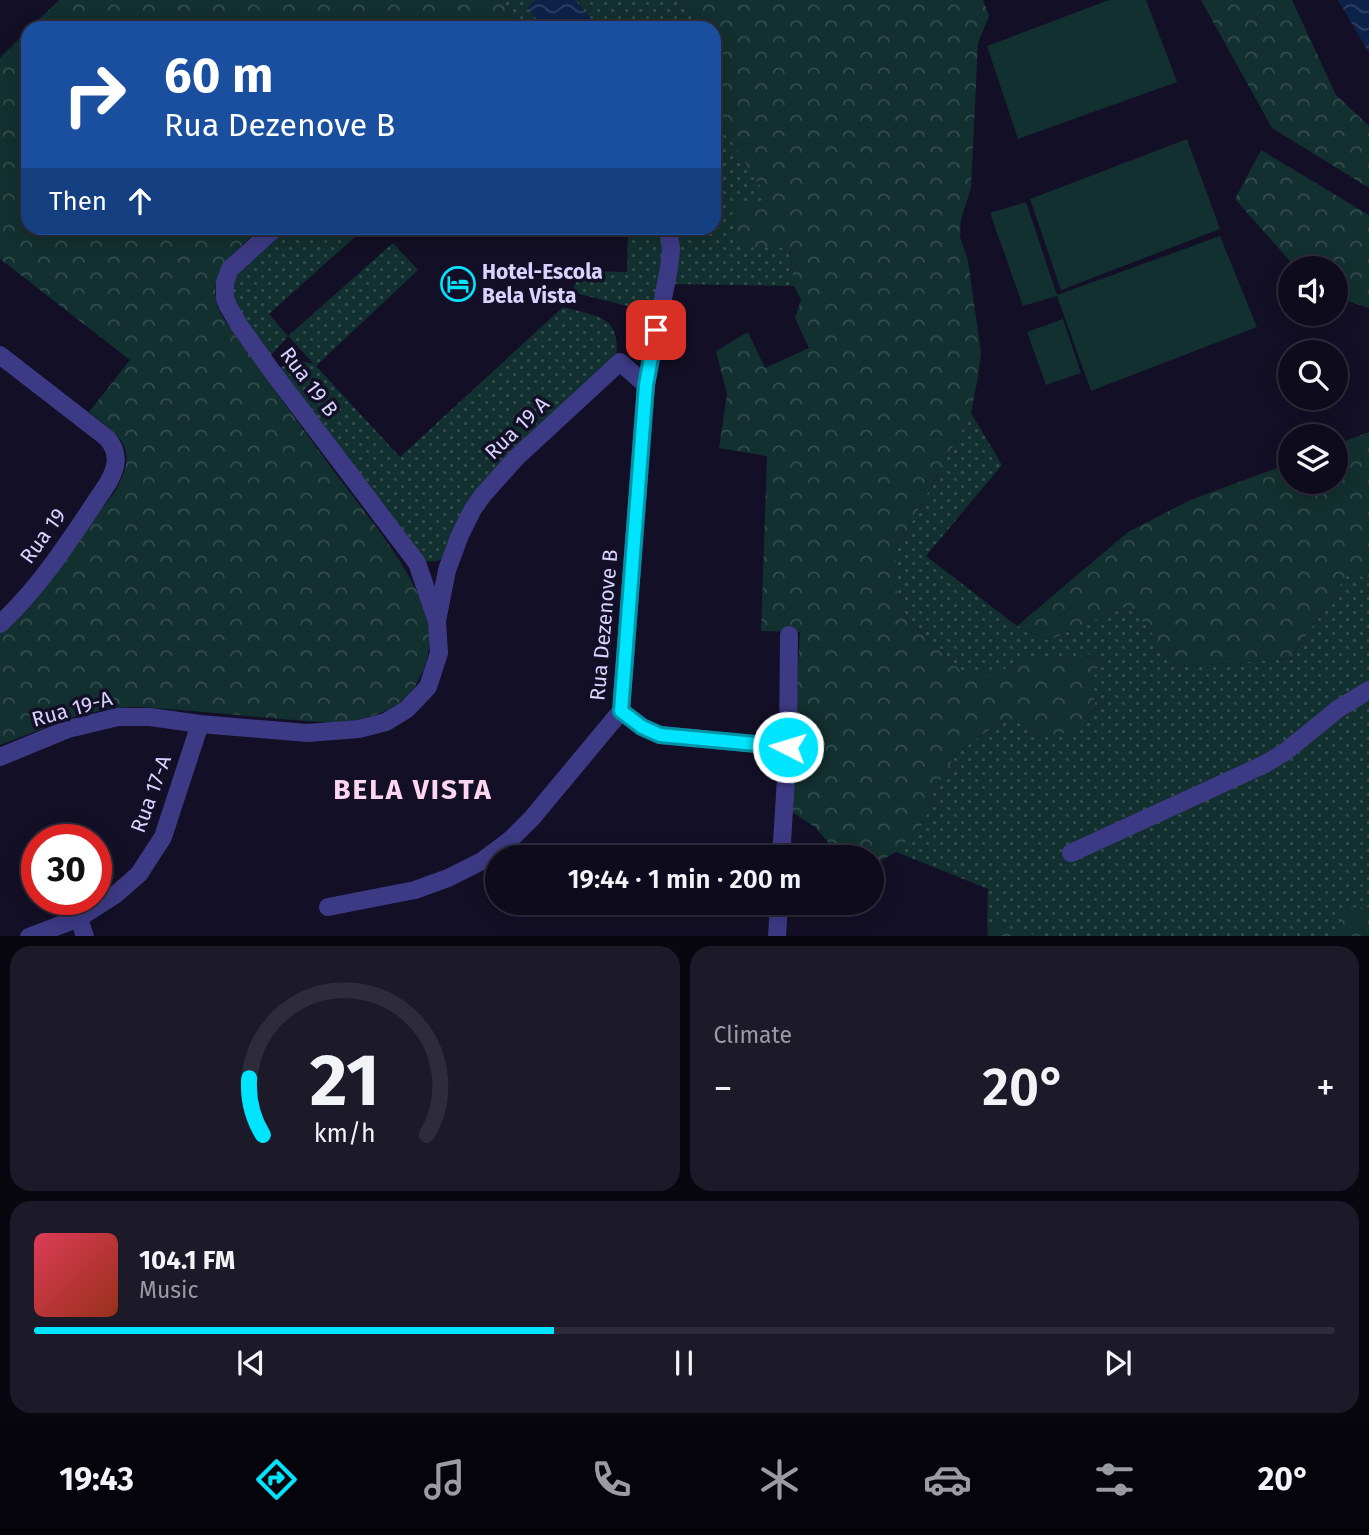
<!DOCTYPE html>
<html lang="en">
<head>
<meta charset="utf-8">
<style>
  :root { --surface:#0e0b1c; --page:#1c1929; --text:#f1f3f6; --muted:#9b9ba3; --line:#2e2b3b; --accent:#00e5ff }
  body { margin:0; font-family:"Fira Sans",sans-serif; background:var(--page); color:var(--text); height:100vh; display:flex; flex-direction:column; font-size:26px; white-space:nowrap }
  * { box-sizing:border-box; margin:0 }
  p { font-size:23px; color:var(--muted) }
  .icon { flex:none; width:38px; height:38px; fill:none; stroke:currentColor; stroke-width:2; stroke-linecap:round; stroke-linejoin:round }
  .map { position:relative; height:936px; overflow:hidden }
  .details { display:flex; flex-direction:column; gap:10px; padding:10px; background:#08060f; flex:1 }
  .details>* { flex:none }
  .top-card { position:absolute; left:21px; top:21px; width:700px; height:214px; border-radius:21px; box-shadow:0 4px 18px #0003,0 0 0 2px var(--line); background:#1a4fa0; color:#fff; overflow:hidden }
  .fabs { position:absolute; left:1278px; top:256px; display:grid; gap:14px }
  .fabs a { display:grid; place-items:center; width:70px; height:70px; border-radius:50%; background:var(--surface); box-shadow:0 4px 18px #0003,0 0 0 2px var(--line); font-size:35px }
  .speed { position:absolute; left:21px; top:824px; display:flex; gap:14px; font-size:35px; font-weight:700; text-align:center }
  .speed>* { display:grid; place-content:center; width:91px; height:91px; border-radius:50%; background:var(--surface); box-shadow:0 4px 18px #0003,0 0 0 2px var(--line); line-height:1 }
  .speed .limit { border:10px solid #d22; background:#fff; color:#111 }
  .pin { position:absolute; display:grid; place-items:center; width:60px; height:60px; color:#fff; margin:-30px; border-radius:14px; box-shadow:0 4px 10px #0006 }
  .me { position:absolute; width:77px; margin:-38px; rotate:275deg; stroke-linejoin:round; filter:drop-shadow(0 0 5px #0008) }
  .turn { display:flex; align-items:center; gap:24px; height:147px; padding:0 28px; font-size:32px }
  .turn .icon { width:91px; height:91px; stroke-width:2.5 }
  .turn b { display:block; font-size:49px; line-height:60px }
  .then { display:flex; align-items:center; height:66px; padding:0 28px; background:#0003; gap:14px; font-size:26px }
  .big { font-size:52px; font-weight:600; line-height:1.1 }
  .details .tile { flex:1; display:flex; flex-direction:column; justify-content:center; gap:10px; min-width:0; padding:0 24px; border-radius:21px; background:var(--page) }
  .details .dial { align-items:center; gap:0 }
  .dial svg { height:182px; overflow:visible; fill:none; stroke:var(--line); stroke-width:7; stroke-linecap:round; text-anchor:middle }
  .dial text { fill:var(--text); stroke:none }
  .song { display:flex; align-items:center; gap:21px }
  .cover { width:84px; height:84px; border-radius:10px; background:linear-gradient(135deg,hsl(350 70% 55%),hsl(10 70% 35%)) }
  .played { height:7px; border-radius:4px; background:linear-gradient(90deg,var(--accent) 40%,var(--line) 40%) }
  .keys { display:flex; justify-content:space-around; direction:ltr }
  .heat { display:flex; justify-content:space-between; align-items:center; font-size:38px; direction:ltr }
  .details .tiles { flex:1; display:grid; gap:10px; grid-template-columns:1fr 1fr }
  .tile:last-child { grid-column:span 2 }
  .trip { position:absolute; left:485px; top:845px; width:399px; height:70px; border-radius:35px; background:var(--surface); box-shadow:0 4px 18px #0003,0 0 0 2px var(--line); font-weight:600; line-height:70px; text-align:center }
  .dock { display:flex; height:112px; justify-content:space-around; align-items:center; background:#06040b; color:var(--muted) }
  .dock .icon { width:49px; height:49px }
  .dock .selected { color:var(--accent) }
  .dock b { font-size:32px; color:var(--text) }
  .map>svg:first-child { display:block }
</style>
</head>
<body>
<div class="map">
<svg width="1369" height="937" viewBox="0 0 1369 937">
  <defs>
    <pattern id="grass-dots" width="8" height="8" patternUnits="userSpaceOnUse" patternTransform="scale(1.75)"><rect width="8" height="8" fill="#12302f"/><path d="M2 2h.1M6 6h.1" fill="none" stroke="#344d4e" stroke-width="1.8" stroke-linecap="round"/></pattern>
    <pattern id="forest-crowns" width="20" height="18" patternUnits="userSpaceOnUse" patternTransform="scale(1.75)"><rect width="20" height="18" fill="#12302f"/><path d="M2 6a3 3 0 1 1 6 0M12 15a3 3 0 1 1 6 0" fill="none" stroke="#344d4e"/></pattern>
    <pattern id="water-waves" width="16" height="10" patternUnits="userSpaceOnUse" patternTransform="scale(1.75)"><rect width="16" height="10" fill="#0c2248"/><path d="M0 5q4-4 8 0t8 0" fill="none" stroke="#2f4163"/></pattern>
  </defs>
  <rect width="100%" height="100%" fill="#130f26"/>
  <g fill="url(#grass-dots)">
    <path d="M499 0H678L703 28H523Z"/>
    <path d="M714 112 770 201 790 248 794 286 668 284 671 228H714Z"/>
    <path d="M277 228H365L269 314 288 336 393 243 418 270 316 366 400 457 563 307C598 317 622 315 616 361L551 421 445 556 438 561 423 562 275 372 292 359 314 364 288 336 267 360C251 338 224 305 230 277Z"/>
    <path d="M628 228H666L658 294 651 302 631 307 571 292 582 271 627 272Z"/>
    <path d="M971 413 1002 465 926 556 1017 626 1048 640 1130 605 1178 667 1290 659 1347 575 1369 577V907L1349 908 1335 936H1039L987 923 988 889 896 852 924 823 934 791 956 754 1004 719 1023 724 1043 735 1067 733 1096 708 1090 687 1099 661 1088 654 1070 659 1050 661 1027 659 1001 671 965 675 905 616 896 589V551Z"/>
  </g>
  <g fill="url(#forest-crowns)">
    <path d="M59 0H499L523 28H30Z"/>
    <path d="M678 0H983L989 16 978 43 971 188 961 219 960 237 968 261 981 352 978 377 971 413 896 551V589L905 616 965 675 1001 671 1027 659 1050 661 1070 659 1087 654 1099 661 1091 687 1096 708 1067 733 1043 735 1023 724 1004 719 956 754 934 791 924 823 896 852 875 864 872 863V858L852 857 833 848 815 827 790 811 800 632 761 631 767 456 719 448 727 394 716 351 748 332 765 368 809 348 795 318 801 300 794 286 790 248 739 247 730 203 769 201 714 112V44L716 42 714 40V28H703Z"/>
    <path d="M1201 0H1292L1336 95 1369 126V188L1272 128Z"/>
    <path d="M28 30V228H261C233 254 199 277 224 319 261 371 298 423 336 474 366 514 412 568 427 616 435 641 426 676 408 695 395 708 378 715 361 719 336 725 307 721 282 719 234 715 187 710 139 707L115 708 79 715 0 745V632L38 593 116 490C139 447 122 438 89 412L130 360 0 259V58Z"/>
    <path d="M1261 150 1369 215V308L1335 297V268H1296L1235 199Z"/>
    <path d="M1369 432V577L1347 575 1290 659 1178 667 1130 605 1049 640 1017 626 1128 532 1190 500 1290 463V481H1335V445Z"/>
    <path d="M1369 907V936H1335L1349 908Z"/>
    <path d="M987 923 1039 936H988Z"/>
  </g>
  <g fill="#12302f">
    <path d="M1109 0H1146L1177 82 1018 139 987 46Z"/>
    <path d="M1187 139 1220 229 1061 290 1030 199Z"/>
    <path d="M1026 202 1057 295 1220 236 1257 327 1091 391 1057 296 1023 306 990 213Z"/>
    <path d="M1063 319 1081 373 1046 385 1027 332Z"/>
  </g>
  <g fill="url(#water-waves)">
    <path d="M536 0H575L599 28H544L527 8Z"/>
    <path d="M1338 0H1369V53Z"/>
  </g>
  <g fill="none" stroke-linecap="round" stroke-linejoin="round">
    <g stroke="#3d3a85" stroke-width="18">
      <path d="M275 228 230 269 225 282V298L228 306 239 325 271 370 417 563 437 621"/>
      <path d="M0 355 107 438C120 453 117 467 108 483 75 532 44 583 0 624"/>
      <path d="M621 711 642 727 660 735 788 747"/>
      <path d="M0 757 68 729 118 717H150L200 724 307 733 359 729 386 722 407 709 428 687 439 653 437 621 447 570 460 535 473 509 483 495 516 458 620 362 646 385"/>
      <path d="M1071 853 1265 764 1285 752 1338 709 1369 690"/>
      <path d="M781 858 788 747 789 635"/>
      <path d="M328 907 415 890 448 878 482 861 510 840 532 818 621 711 646 385 669 268 671 249 668 228"/>
      <path d="M79 918 85 937"/>
      <path d="M29 937 79 918 115 895 139 874 163 837 200 724"/>
      <path d="M777 937 779 903"/>
    </g>
  </g>
  <g fill="none" stroke-linecap="round" stroke-linejoin="round">
    <g stroke="#0095a6" stroke-width="18">
      <path id="route" d="M656 330 646 385 621 711 642 727 660 735 788 747"/>
    </g>
    <use href="#route" stroke="#00e5ff" stroke-width="12"/>
  </g>
  <defs>
    <g id="hotel-ring" transform="scale(1.75)"><circle r="9.5" fill="#130f26" stroke="#00e5ff" stroke-width="1.5"/><path d="M-6-4.5h1.5V1H6V5H4.5V3h-9V5H-6ZM-4 0a1.8 1.8 0 1 1 3.6 0ZM.5 0V-2.5h3Q6-2.5 6 0Z" fill="#00e5ff"/></g>
  </defs>
  <g fill-rule="evenodd">
    <use href="#hotel-ring" x="458" y="284"/>
  </g>
  <g text-anchor="middle" dominant-baseline="central" stroke-width="7" stroke-linejoin="round" paint-order="stroke">
    <g font-size="21" font-weight="bold" fill="#d9d4ff" stroke="#130f26" text-anchor="start">
      <text x="482" y="272">Hotel-Escola<tspan x="482" dy="24">Bela Vista</tspan></text>
    </g>
    <g font-size="21" fill="#d9d4ff" stroke="#130f26">
      <text transform="translate(309 382) rotate(53)">Rua 19 B</text>
      <text transform="translate(517 428) rotate(-44)">Rua 19 A</text>
      <text transform="translate(43 536) rotate(-54)">Rua 19</text>
      <text transform="translate(604 625) rotate(-85)">Rua Dezenove B</text>
      <text transform="translate(72 709) rotate(-16)">Rua 19-A</text>
      <text transform="translate(151 794) rotate(-70)">Rua 17-A</text>
    </g>
    <g font-size="28" font-weight="bold" letter-spacing="2" fill="#ffd6f0" stroke="#130f26">
      <text x="413" y="789">BELA VISTA</text>
    </g>
  </g>
</svg>
<div class="fabs">
<a><svg class="icon" aria-label="sound" viewBox="0 0 24 24"><path d="M4 9h4l5-4v14l-5-4H4zM17 9q2 3 0 6"/></svg></a>
<a><svg class="icon" aria-label="search" viewBox="0 0 24 24"><circle cx="10" cy="10" r="6"/><path d="M15 15l6 6"/></svg></a>
<a><svg class="icon" aria-label="layers" viewBox="0 0 24 24"><path d="M12 4l9 5-9 5-9-5zM3 14l9 5 9-5"/></svg></a>
</div>
<div class="speed"><div class="limit">30</div></div>
<div class="pin" style="left:656px;top:330px;background:#d93025"><svg class="icon" aria-label="arrive" viewBox="0 0 24 24"><path d="M6 21V4h12l-3 4 3 4H6"/></svg></div>
<svg class="me" style="left:788px;top:747px" viewBox="-20 -20 40 40"><circle r="17" fill="#00e5ff" stroke="#fff" stroke-width="3"/><path d="M0-11L8 9 0 5-8 9z" fill="#fff"/></svg>
<div class="trip">19:44 · 1 min · 200 m</div>
<div class="top-card">
<div class="turn"><svg class="icon" aria-label="right" viewBox="0 0 24 24"><path d="M7 20v-9h11M14 6l5 5-5 5"/></svg><div><b>60 m</b>Rua Dezenove B</div></div>
<div class="then">Then<svg class="icon" aria-label="ahead" viewBox="0 0 24 24"><path d="M12 20V5M6 11l6-6 6 6"/></svg></div>
</div>
</div>
<section class="details">
<div class="tiles">
<div class="tile dial"><svg viewBox="0 0 100 80">
<path d="M14 69A42 42 0 1 1 86 69"/>
<path d="M14 69A42 42 0 0 1 8 44" stroke="#00e5ff"/>
<text x="50" y="56" font-size="32" font-weight="700">21</text>
<text x="50" y="72" font-size="11">km/h</text>
</svg></div>
<div class="tile"><p>Climate</p>
<div class="heat"><a>−</a><b class="big">20°</b><a>+</a></div>
</div>
<div class="tile">
<div class="song"><i class="cover"></i><div><b>104.1 FM</b><p>Music</p></div></div>
<div class="played"></div>
<div class="keys"><svg class="icon" aria-label="previous" viewBox="0 0 24 24"><path d="M18 5L8 12l10 7zM5 5v14"/></svg><svg class="icon" aria-label="pause" viewBox="0 0 24 24"><path d="M8 5v14M16 5v14"/></svg><svg class="icon" aria-label="next" viewBox="0 0 24 24"><path d="M6 5l10 7-10 7zM19 5v14"/></svg></div>
</div>
</div>
</section>
<nav class="dock">
<b>19:43</b>
<svg class="icon selected" aria-label="directions" viewBox="0 0 24 24"><path d="M12 3l9 9-9 9-9-9zM9 14v-3h6M13 9l2 2-2 2"/></svg>
<svg class="icon" aria-label="music" viewBox="0 0 24 24"><path d="M9 18V5l10-2v13"/><circle cx="6" cy="18" r="3"/><circle cx="16" cy="16" r="3"/></svg>
<svg class="icon" aria-label="phone" viewBox="0 0 24 24"><path d="M5 4h4l2 5-3 2q2 4 5 5l2-3 5 2v4C11 20 4 13 5 4z"/></svg>
<svg class="icon" aria-label="climate" viewBox="0 0 24 24"><path d="M12 3v18M4 7l16 10M4 17L20 7"/></svg>
<svg class="icon" aria-label="car" viewBox="0 0 24 24"><path d="M5 17H2v-5l4-1 3-4h7l3 4 3 1v5h-3M9 17h6M6 11h13"/><circle cx="7" cy="17" r="2"/><circle cx="17" cy="17" r="2"/></svg>
<svg class="icon" aria-label="filters" viewBox="0 0 24 24"><path d="M4 7h16M4 17h16"/><circle cx="9" cy="7" r="2"/><circle cx="15" cy="17" r="2"/></svg>
<b>20°</b>
</nav>
</body>
</html>
